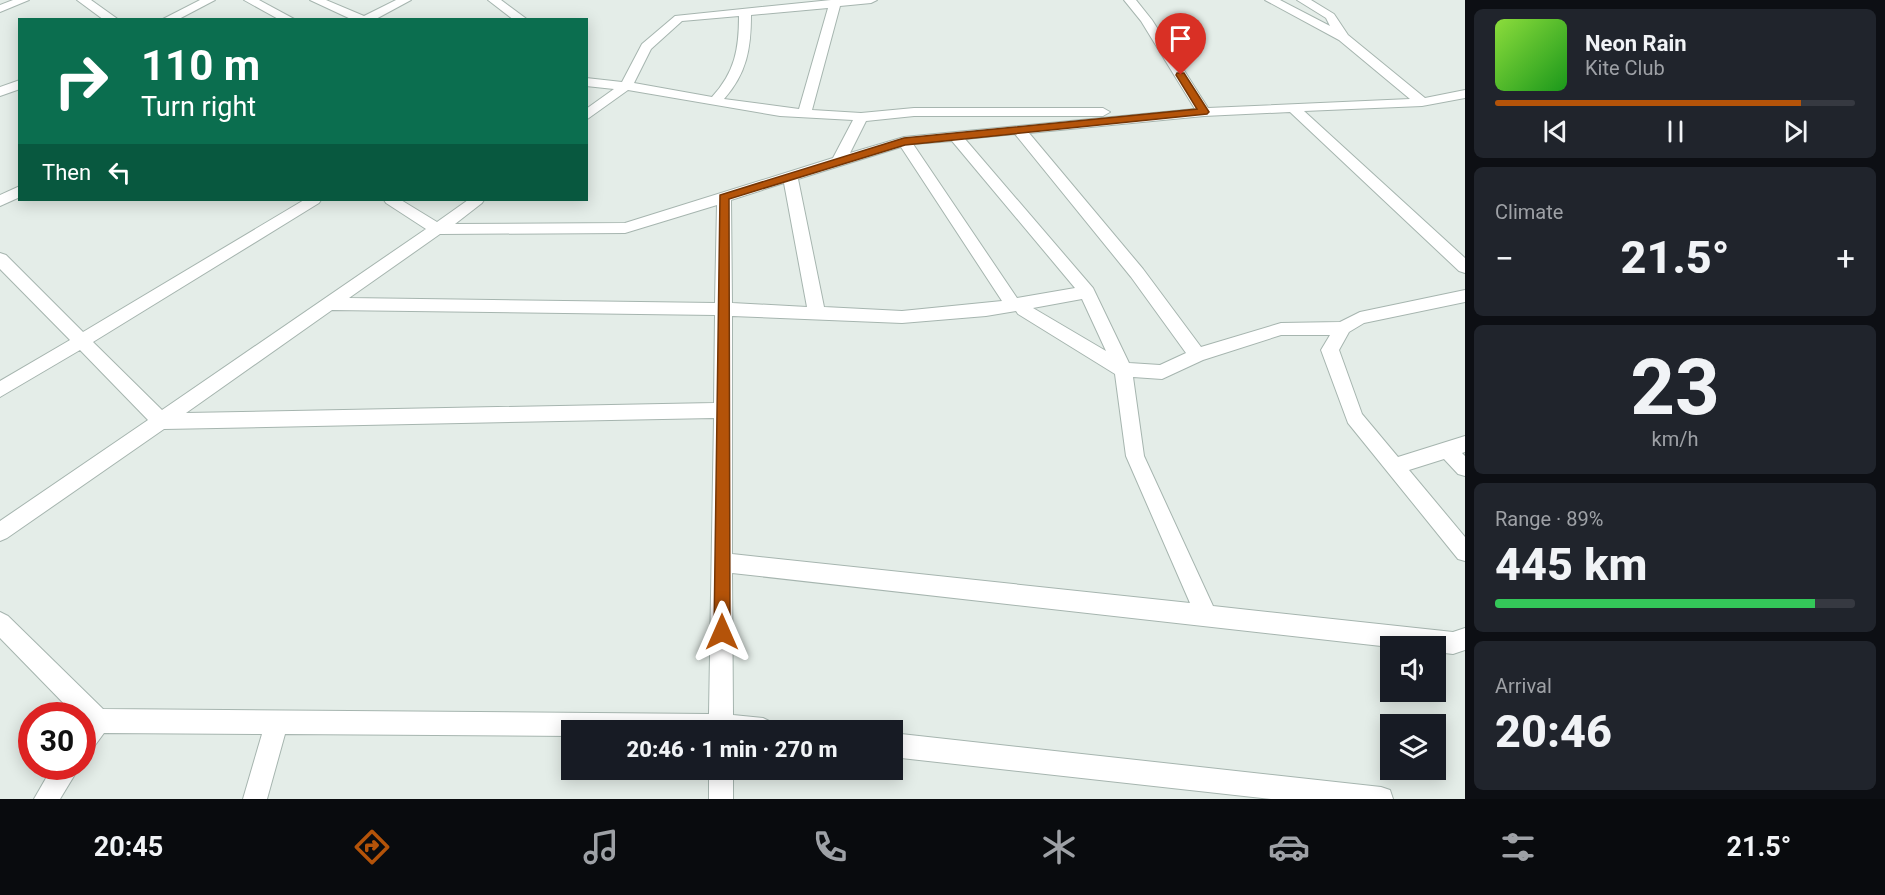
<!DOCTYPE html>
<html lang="en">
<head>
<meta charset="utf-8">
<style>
  :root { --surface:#171b24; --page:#20242c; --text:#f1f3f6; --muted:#9ea1a6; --line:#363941; --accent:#b45309 }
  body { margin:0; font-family:Roboto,sans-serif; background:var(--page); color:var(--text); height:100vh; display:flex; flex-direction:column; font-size:22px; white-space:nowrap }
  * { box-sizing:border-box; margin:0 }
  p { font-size:20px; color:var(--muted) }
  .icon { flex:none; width:33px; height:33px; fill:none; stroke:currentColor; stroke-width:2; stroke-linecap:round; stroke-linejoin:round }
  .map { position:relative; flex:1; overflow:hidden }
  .details { display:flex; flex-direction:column; gap:9px; padding:9px; background:#0d0f14; width:420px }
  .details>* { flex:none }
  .banner { position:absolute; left:18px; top:18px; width:570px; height:183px; border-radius:0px; box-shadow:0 3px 15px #0003; background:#0b6e4f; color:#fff; overflow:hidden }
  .tools { position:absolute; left:1380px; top:636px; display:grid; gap:12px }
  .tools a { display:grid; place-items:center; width:66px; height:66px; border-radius:0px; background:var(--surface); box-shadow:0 3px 15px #0003; font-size:30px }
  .speed { position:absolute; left:18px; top:702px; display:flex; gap:12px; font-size:30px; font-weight:700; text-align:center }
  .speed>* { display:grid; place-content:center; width:78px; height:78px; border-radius:50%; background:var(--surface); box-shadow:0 3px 15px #0003; line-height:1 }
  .speed .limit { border:9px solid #d22; background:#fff; color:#111 }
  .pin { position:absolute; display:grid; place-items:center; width:51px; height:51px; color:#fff; margin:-62px -26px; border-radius:50% 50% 50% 0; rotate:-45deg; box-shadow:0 0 6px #0007 }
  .pin .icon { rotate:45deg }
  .me { position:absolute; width:66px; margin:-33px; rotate:0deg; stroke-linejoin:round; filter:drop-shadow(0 0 4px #0008) }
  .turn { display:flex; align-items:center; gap:21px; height:126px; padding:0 24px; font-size:27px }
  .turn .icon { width:78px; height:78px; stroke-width:2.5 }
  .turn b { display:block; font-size:42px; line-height:51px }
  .then { display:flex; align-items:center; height:57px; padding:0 24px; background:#0003; gap:12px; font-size:22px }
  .big { font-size:45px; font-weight:800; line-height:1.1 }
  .details .widget { flex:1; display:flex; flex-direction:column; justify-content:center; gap:9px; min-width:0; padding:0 21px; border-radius:9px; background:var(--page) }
  .details .dial { align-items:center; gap:0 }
  .dial b { font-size:78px; line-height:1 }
  .song { display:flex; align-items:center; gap:18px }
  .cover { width:72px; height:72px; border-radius:9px; background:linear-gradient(135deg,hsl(90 70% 55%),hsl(120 70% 35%)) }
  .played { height:6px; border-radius:3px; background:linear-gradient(90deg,var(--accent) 85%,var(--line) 85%) }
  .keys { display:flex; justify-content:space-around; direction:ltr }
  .heat { display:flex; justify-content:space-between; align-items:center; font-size:33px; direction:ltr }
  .charge { height:9px; border-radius:4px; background:linear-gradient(90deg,#34c759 89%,var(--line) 0) }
  .trip { position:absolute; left:561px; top:720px; width:342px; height:60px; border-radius:0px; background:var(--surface); box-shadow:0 3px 15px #0003; font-weight:800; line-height:60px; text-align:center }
  .menu { display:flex; height:96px; justify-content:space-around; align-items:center; background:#090b0e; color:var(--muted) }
  .menu .icon { width:42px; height:42px }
  .menu .active { color:var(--accent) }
  .menu b { font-size:27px; color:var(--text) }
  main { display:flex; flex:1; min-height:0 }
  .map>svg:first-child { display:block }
</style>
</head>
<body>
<main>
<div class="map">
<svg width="1465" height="799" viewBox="0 0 1465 799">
  <rect width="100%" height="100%" fill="#e4ede8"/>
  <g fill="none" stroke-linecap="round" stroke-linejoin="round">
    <g stroke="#a6b5af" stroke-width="2">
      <g id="minor">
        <path d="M13 0H29L0 12V5Z"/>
        <path d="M77 0H91L119 20H104Z"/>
        <path d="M200 0H215L177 20H161Z"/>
        <path d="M244 0H259L296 20H280Z"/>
        <path d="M310 0H326L364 16 396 0H411L374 20H353Z"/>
        <path d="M488 0H501L528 20H514Z"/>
        <path d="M831 0H877L871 3 840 6 812 110 861 113 914 108H1103L1110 112 1103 116H914L866 121 850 153 904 137 1195 109 1141 21 1124 0H1136L1152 20 1208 108 1410 99 1339 40 1265 0H1280L1330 26 1326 18 1297 0H1311L1334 14 1348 35 1425 98 1465 90V98L1422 106 1304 111 1465 258V273L1459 271 1290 112 1204 116 1029 133 1143 269 1201 347 1281 323 1340 322 1360 312 1465 290V302L1364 323 1349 332 1339 350 1362 414 1398 457 1465 436V452L1462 453 1465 456V476L1458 474 1444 459 1409 470 1465 537V561L1458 559 1348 423 1321 350 1330 335H1281L1203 360 1162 379 1133 377 1144 456 1213 606 1453 632 1465 628V650L1453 654 1436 652V646L1390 647 732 573 733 715 763 718 771 722 775 730H572V736L285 734 267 799H243L262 734 104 733 90 752 82 756V716H76L0 638V612L8 616 103 709 709 714 714 418 164 429 7 538 0 541V521L148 420 80 350 0 397V381L70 340 0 269V253L6 255 83 332 304 200H321L319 203 93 342 162 410 426 229 386 203 384 200H401L437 222 468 200H484L482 203 455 224 625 223 833 158 853 120 780 116 628 90 586 120V109L614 89 586 86V78L622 82 642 44 675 16ZM828 8 799 109 724 99C747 73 751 48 751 15ZM739 16C739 49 735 72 712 97L634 83 651 49 682 21ZM1015 134 1131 277 1186 353 1160 365 1129 363 1093 288 965 139ZM952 141 1075 288 1017 298 913 144ZM901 147 1002 301 902 311 824 307 798 179ZM784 183 807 307 732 303 731 200ZM717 205 715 303 349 298 440 234 625 233ZM1082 299 1106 351 1033 308ZM332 310 715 315 714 403 186 413ZM1016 311 1018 314 1115 374 1126 456 1190 603 732 554V316L902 323 986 316Z"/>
        <path d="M20 80V89L0 96V87Z"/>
        <path d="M20 186V197L0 206V195Z"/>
        <path d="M892 733 1381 787 1390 790 1393 799H1271L892 757Z"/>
        <path d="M53 766H80L60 799H34Z"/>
        <rect x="709" y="770" width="24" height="29"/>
      </g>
    </g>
    <use href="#minor" fill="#fff" fill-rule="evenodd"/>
  </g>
  <path fill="#b45309" stroke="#753606" stroke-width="1.5" d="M1177 73H1184L1209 112 1207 114 905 145 729 199 730 632 728 638 722 641 716 638 714 632 720 195 904 138 1197 109 1176 75Z"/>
</svg>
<div class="tools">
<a><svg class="icon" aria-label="sound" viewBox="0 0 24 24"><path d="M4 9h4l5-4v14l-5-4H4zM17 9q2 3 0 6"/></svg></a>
<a><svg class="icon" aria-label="layers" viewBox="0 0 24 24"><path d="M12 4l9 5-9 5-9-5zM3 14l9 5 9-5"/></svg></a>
</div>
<div class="speed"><div class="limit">30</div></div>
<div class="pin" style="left:1181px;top:75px;background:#d93025"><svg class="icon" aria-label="arrive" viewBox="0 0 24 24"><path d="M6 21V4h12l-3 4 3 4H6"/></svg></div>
<svg class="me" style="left:722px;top:632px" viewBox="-20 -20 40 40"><path d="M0-17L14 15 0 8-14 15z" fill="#b45309" stroke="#fff" stroke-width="4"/></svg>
<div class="trip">20:46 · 1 min · 270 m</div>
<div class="banner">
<div class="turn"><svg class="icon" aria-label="right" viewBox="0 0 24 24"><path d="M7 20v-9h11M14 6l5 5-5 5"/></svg><div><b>110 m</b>Turn right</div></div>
<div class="then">Then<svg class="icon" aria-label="left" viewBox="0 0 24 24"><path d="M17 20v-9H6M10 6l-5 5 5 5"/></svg></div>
</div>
</div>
<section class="details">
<div class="widget">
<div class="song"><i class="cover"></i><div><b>Neon Rain</b><p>Kite Club</p></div></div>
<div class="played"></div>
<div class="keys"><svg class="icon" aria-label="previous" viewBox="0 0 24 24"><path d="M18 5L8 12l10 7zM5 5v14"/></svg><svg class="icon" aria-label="pause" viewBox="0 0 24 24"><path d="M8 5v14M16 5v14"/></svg><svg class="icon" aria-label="next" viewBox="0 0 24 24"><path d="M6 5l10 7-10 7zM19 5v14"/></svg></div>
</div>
<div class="widget"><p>Climate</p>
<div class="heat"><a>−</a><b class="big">21.5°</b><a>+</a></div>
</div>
<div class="widget dial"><b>23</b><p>km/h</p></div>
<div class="widget"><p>Range · 89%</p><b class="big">445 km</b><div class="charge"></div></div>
<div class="widget"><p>Arrival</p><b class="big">20:46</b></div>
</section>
</main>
<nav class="menu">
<b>20:45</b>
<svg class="icon active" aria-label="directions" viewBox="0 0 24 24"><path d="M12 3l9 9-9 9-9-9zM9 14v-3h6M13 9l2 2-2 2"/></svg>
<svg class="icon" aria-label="music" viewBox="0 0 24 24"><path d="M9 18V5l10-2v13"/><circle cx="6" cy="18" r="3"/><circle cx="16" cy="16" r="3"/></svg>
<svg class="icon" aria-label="phone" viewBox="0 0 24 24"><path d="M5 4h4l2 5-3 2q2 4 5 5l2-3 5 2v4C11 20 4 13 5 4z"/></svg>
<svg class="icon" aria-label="climate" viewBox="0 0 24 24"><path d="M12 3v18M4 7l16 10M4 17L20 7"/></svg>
<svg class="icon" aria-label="car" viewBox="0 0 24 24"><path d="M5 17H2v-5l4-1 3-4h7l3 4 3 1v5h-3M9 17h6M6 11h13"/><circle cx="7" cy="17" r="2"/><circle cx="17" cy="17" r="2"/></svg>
<svg class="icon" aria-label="filters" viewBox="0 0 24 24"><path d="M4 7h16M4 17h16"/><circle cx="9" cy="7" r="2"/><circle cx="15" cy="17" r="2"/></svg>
<b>21.5°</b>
</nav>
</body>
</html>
